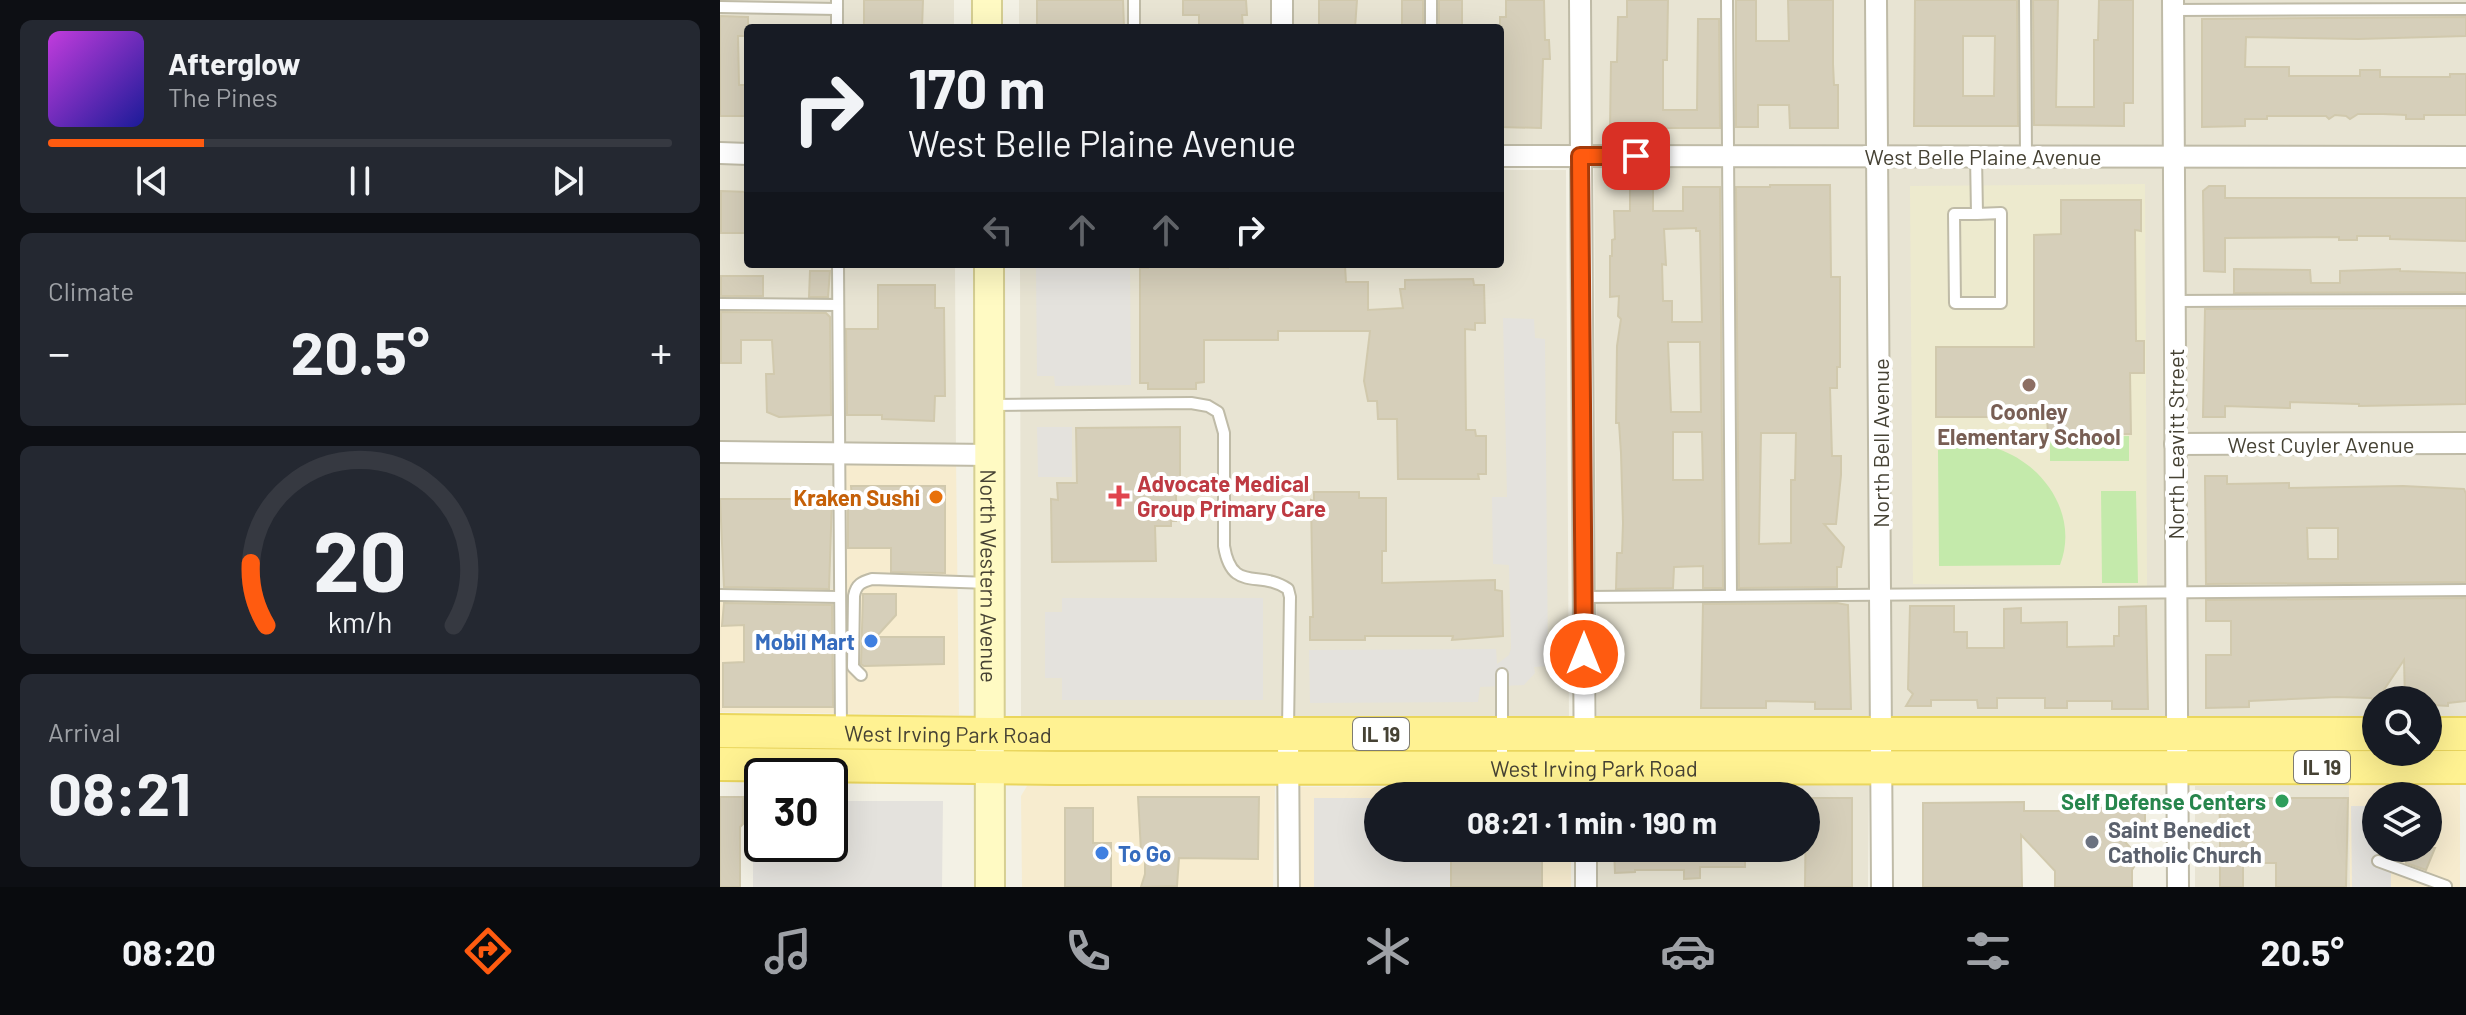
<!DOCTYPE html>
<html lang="en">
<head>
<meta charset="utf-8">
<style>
  :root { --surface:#171b24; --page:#242831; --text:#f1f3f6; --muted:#9ea1a6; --line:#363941; --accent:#ff5b10 }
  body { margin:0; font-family:Barlow,sans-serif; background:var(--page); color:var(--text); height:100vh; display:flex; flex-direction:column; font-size:30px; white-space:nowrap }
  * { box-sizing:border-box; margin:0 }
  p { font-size:26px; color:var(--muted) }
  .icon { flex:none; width:44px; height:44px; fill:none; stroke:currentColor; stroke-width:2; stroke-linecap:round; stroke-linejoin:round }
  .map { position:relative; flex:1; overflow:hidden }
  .details { display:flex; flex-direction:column; gap:20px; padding:20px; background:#0d0f14; width:720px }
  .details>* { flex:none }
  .banner { position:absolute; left:24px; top:24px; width:760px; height:244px; border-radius:8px; box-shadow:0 8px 32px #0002; background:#171b24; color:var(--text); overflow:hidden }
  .fabs { position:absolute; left:1642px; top:686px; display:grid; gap:16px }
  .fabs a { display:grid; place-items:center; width:80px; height:80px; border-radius:50%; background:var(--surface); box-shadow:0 8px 32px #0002; font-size:40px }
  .speed { position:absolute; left:24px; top:758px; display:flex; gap:16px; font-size:40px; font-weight:700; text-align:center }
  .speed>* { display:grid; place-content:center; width:104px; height:104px; border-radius:50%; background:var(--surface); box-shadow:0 8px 32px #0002; line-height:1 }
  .speed .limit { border:4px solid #111; border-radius:12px; background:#fff; color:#111 }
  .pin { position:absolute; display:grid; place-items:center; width:68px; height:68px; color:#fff; margin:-34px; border-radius:16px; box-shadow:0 4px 12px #0006 }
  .me { position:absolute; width:88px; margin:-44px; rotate:0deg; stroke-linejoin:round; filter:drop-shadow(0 0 6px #0008) }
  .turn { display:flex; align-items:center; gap:28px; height:168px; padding:0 32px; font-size:36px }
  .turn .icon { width:104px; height:104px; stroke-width:2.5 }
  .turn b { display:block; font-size:56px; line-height:68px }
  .lanes { display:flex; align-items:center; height:76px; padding:0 32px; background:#0003; justify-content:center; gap:40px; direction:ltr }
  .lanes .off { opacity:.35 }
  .big { font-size:60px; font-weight:700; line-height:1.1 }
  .details .tile { flex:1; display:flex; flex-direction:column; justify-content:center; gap:12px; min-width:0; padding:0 28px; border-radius:12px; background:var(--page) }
  .details .dial { align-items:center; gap:0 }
  .dial svg { height:208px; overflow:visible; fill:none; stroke:var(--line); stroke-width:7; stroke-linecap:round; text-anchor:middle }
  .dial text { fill:var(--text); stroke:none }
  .song { display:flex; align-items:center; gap:24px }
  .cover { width:96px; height:96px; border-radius:12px; background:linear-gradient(135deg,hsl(290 70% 55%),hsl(240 70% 35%)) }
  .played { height:8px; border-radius:4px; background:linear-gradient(90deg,var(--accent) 25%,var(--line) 25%) }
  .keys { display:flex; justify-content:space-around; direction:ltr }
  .heat { display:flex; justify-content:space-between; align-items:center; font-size:44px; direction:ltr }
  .trip { position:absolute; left:644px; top:782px; width:456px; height:80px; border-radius:40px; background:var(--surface); box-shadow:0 8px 32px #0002; font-weight:700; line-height:80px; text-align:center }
  .tabs { display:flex; height:128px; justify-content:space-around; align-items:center; background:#090b0e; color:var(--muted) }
  .tabs .icon { width:56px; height:56px }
  .tabs .current { color:var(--accent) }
  .tabs b { font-size:36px; color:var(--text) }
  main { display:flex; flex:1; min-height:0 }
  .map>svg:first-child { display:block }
</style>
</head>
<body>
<main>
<section class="details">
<div class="tile">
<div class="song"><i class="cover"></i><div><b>Afterglow</b><p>The Pines</p></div></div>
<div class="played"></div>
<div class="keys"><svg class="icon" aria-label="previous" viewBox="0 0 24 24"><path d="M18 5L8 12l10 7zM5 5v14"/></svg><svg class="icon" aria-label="pause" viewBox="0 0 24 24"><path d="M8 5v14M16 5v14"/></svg><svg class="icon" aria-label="next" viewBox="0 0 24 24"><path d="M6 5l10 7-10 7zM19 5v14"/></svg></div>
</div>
<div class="tile"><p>Climate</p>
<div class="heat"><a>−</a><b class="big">20.5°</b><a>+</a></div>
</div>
<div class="tile dial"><svg viewBox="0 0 100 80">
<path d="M14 69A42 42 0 1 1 86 69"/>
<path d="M14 69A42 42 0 0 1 8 45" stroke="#ff5b10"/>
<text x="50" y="56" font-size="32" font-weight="700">20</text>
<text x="50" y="72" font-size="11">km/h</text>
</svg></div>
<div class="tile"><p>Arrival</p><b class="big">08:21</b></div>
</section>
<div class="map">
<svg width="1746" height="887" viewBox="0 0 1746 887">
  <rect width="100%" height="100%" fill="#f3f1e5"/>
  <g fill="#e8e4d3">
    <path d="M0 0H234V28H28V264H235L236 457 121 589H0Z"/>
    <path d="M299 0H1746V718H1708V700H1656V718L877 717 874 145 780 144V28H299Z"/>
    <path d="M780 170H846L849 723 301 718 300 264H780Z"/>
    <path d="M1149 782 1148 887H878V848H1086V796H877V786Z"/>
    <path d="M1629 785 1630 887H1475V786Z"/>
  </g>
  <g fill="#f7eccf" fill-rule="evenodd">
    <path d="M121 456 236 457 239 715 0 712V589H121Z"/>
    <path d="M1629 785H1740V887H1630ZM1656 796H1708V848H1656Z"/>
    <path d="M307 786H555L553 887H302L301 796Z"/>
    <path d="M580 787H851V796H658V848H851V887H580Z"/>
  </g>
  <path fill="#edeace" d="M1425 184 1427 587 1193 584 1190 186Z"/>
  <g fill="#c4eaab">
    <path d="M1409 436V461H1330V437Z"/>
    <path d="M1246 445C1257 446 1268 445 1278 449 1325 465 1359 516 1340 565L1219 566 1218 450Z"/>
    <path d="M1381 491H1416L1418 583H1382Z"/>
  </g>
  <g fill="#e4e2dd">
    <path d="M410 264 411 385 335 386 334 376H317L316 265Z"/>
    <path d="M783 318 814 319 815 338 825 339 828 666 814 667 815 673 804 685 760 687 758 702 590 703 589 650 776 649 777 664 789 655 791 648 789 565 773 564 772 497H787Z"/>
    <path d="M317 427H352V477H318Z"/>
    <path d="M342 598H543V700H342V678H325V612H342Z"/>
    <path d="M594 798H658V848H731V887H594Z"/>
    <path d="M33 801H42V844H110V801H223L222 887H33Z"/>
    <path d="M1631 806H1656V848H1671V887H1632Z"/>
  </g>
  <g fill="#d6cfba" stroke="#d1c9ad" stroke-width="2" fill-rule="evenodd">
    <path d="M144 0H203L202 28H144Z"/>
    <path d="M317 0H403L404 28H317Z"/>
    <path d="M463 0H526L527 15H522L523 28H479V15H463Z"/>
    <path d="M599 0H637L635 28H599Z"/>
    <rect x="682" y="0" width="21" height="28"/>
    <rect x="719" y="0" width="23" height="28"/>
    <path d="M786 0H824L825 40H829L830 59H823L821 128 780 127V17H786Z"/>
    <path d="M907 0H948L947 60H943V110H977L978 19H999L1000 128H890L891 62H897L898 17H907Z"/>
    <path d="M1016 0H1036V41H1069L1068 0H1113V64L1114 85H1118V128H1070L1069 105H1038V127H1016Z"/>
    <path d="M1195 0H1297L1298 126H1194ZM1243 36H1275L1274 96H1243Z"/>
    <path d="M1313 0H1338L1336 107H1374V40H1378L1379 0H1413V103H1404V126L1314 125Z"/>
    <path d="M0 16 28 17V36H18L19 85H28V116H0Z"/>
    <path d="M1746 17V36L1638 39 1526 37 1525 67H1569V76H1640V70H1660V77H1730V74H1746V115H1704V119H1686V115L1663 114H1638L1630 119 1626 116 1615 115 1609 119 1606 116H1547V119H1525V126L1482 127V19Z"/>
    <path d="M1050 185H1110L1111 277H1120V367H1117V388H1110L1112 456H1121V475L1116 524H1104L1124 547 1121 567H1117V587L1019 588 1016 187H1050ZM1041 433H1076L1075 480H1071V543L1039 544Z"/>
    <path d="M1489 186H1505V198H1746V241L1670 239V236H1637V240H1619V237L1505 238V272L1484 271 1483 191Z"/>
    <path d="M963 187H1000L1003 588H983V566L954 567 953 588 896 589 897 553H902L903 523 901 453 899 423H896L897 346 901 319 898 316 899 296 890 297V256H892V240L895 239 894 211H910V188H933V211H963ZM976 228V231H980L982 322H952V301H943L942 264 946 265 944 229ZM948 342H980L981 412H951ZM953 432H982L983 480H953Z"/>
    <path d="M1 191 28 192V233H1Z"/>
    <path d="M1341 200H1421V231L1415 230 1416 341H1424V373H1410L1411 434H1328L1327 417H1216V347H1314V235L1341 234Z"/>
    <path d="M428 264H471V267L508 268V264L625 266 626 282H648V310L683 308 680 289H685V280L753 279 754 285H764L765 323H755V330L745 329 746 430H755L756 436H766V474H758L759 479H678L677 419H658L657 401H648L644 381 650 331H558V340H484V382L476 383V389H428V383H420V268H428Z"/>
    <path d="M1514 269 1590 270 1591 283H1620V271L1680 269V271L1746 273V292L1514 293Z"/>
    <path d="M90 271H110L108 297H89Z"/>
    <rect x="1" y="276" width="42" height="20"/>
    <path d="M158 285H215V308H224L225 396H215L214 421 162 419V415H127L126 329H158Z"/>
    <path d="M1746 308V404L1639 406V404L1570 402V408L1505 406V417H1483L1485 309Z"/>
    <path d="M1 312 106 313 110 317 111 415 59 417 47 412 46 374H54L52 340H21V363H1Z"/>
    <path d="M460 427V490H456V521H451V526H435L436 561 332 562 331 499 338 500 337 483H357L356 428Z"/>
    <path d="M1485 476H1507V484L1569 483V488L1683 486 1744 489 1746 494V582L1486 584ZM1587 528H1618V559H1588Z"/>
    <path d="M131 486H225V573L171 572V548H128V499H132Z"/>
    <path d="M594 492H639V498H666V551H662V583L775 580V590L782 591 783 636 732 640 733 636H645V640H590V617H593L591 500 594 501Z"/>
    <path d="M0 499H112L109 589 4 587Z"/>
    <path d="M143 594H176V615L156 637H224V664L144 666 141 664Z"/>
    <path d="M1746 598V701L1728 703V706L1712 705V700H1685L1684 660 1655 703 1651 698 1617 697 1529 701V707L1486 708V655H1511V621H1486V600Z"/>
    <path d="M4 603 112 605 113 707H3V663L24 662V625L2 626Z"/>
    <path d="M1117 603 1128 605 1131 709H1095V702L1046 701V708H981L983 604Z"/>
    <path d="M1190 606H1234V632H1247V648H1284V609L1301 608V623L1347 622V647L1394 646V636H1399V607L1426 606 1428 709H1392V701H1347V708H1325V698H1277V708H1258L1257 700H1211V706H1186L1193 694 1188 689Z"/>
    <path d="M0 797H23V824L20 827V887H0Z"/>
    <path d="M418 797H539L538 859 459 858 457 886 421 887 425 874V850L421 851Z"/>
    <path d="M1086 798H1132V887H1085Z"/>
    <path d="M1506 798H1628L1626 887H1556V863H1523V887H1500V836L1497 825 1500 822 1499 803Z"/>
    <path d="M1304 802V811H1344V807L1425 809V833H1397L1417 855V862L1412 870V887H1335V871L1301 835 1302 887H1203V803Z"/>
    <path d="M345 808H373V843H391V887H345Z"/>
    <rect x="731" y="848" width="91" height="39"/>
    <path d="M894 848H1025V867H980V878L964 879V870H915V872L895 873Z"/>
    <path d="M1685 848H1715L1706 870 1686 863Z"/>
  </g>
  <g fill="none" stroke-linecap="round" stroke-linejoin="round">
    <g stroke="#bfbba7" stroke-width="14">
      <g id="service">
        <path d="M117 0V28"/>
        <path d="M414 0V28"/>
        <path d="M711 0V28"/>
        <path d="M1007 0 1011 595"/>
        <path d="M1305 0 1306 157"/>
        <path d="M0 7 117 9"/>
        <path d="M1453 10 1746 9"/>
        <path d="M1256 156 1257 214H1234L1235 303H1281V213L1257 214"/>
        <path d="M118 264 121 730"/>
        <path d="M1454 301 1746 300"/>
        <path d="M0 304 118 305"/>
        <path d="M271 405 471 403 488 406 498 412 504 433V546C512 594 539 569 568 589L570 597 568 728"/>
        <path d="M0 595 120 597"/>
        <path d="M864 597 1746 590"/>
        <path d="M782 674V766"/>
        <path d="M141 675 133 667 134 596C136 584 142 582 152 579L269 583"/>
        <path d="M717 770V796"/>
        <path d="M1658 861 1726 886"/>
      </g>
    </g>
    <g stroke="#bfbba7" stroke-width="24">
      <g id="minor">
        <path d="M562 0V28"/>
        <path d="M860 0 865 796"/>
        <path d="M1156 0 1162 887"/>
        <path d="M1453 0 1458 887"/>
        <path d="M0 153 28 154"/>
        <path d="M780 156 1746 157"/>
        <path d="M1455 444 1746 443"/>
        <path d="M0 452 271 455"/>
        <path d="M568 734 569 887"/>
        <path d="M866 848V887"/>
      </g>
    </g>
    <g stroke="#d6cf92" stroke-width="32">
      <g id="secondary">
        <path d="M267 0V28"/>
        <path id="s1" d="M269 264 270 887"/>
      </g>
    </g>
    <g stroke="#ead65d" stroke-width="36">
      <g id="primary">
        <path id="s2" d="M0 731 271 734H1656"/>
        <path d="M1708 734H1746"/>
        <path id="s3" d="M0 764 337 768 1746 767"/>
      </g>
    </g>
    <use href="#service" stroke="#fff" stroke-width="10"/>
    <use href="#minor" stroke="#fff" stroke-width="20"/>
    <use href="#secondary" stroke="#fffac3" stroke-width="28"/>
    <use href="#primary" stroke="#fff292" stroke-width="32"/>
  </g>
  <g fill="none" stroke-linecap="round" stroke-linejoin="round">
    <g stroke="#a63b0a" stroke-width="20">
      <path id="route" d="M864 654 860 156H916"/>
    </g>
    <use href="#route" stroke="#ff5b10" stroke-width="14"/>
  </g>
  <circle fill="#8d6e63" stroke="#fff" stroke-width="3" cx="1309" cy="385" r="8"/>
  <path fill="#e0444e" stroke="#fff" stroke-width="3" d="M395 484h8v8h8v8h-8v8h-8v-8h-8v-8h8z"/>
  <circle fill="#e8710a" stroke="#fff" stroke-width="3" cx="216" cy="497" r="8"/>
  <g fill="#3f7fe0" stroke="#fff" stroke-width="3">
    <circle cx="151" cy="641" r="8"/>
    <circle cx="382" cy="853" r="8"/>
  </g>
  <circle fill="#2e9e5b" stroke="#fff" stroke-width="3" cx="1562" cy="801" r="8"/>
  <circle fill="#6b7280" stroke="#fff" stroke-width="3" cx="1372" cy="842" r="8"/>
  <g text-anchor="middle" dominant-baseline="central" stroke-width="8" stroke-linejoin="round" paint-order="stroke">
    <g fill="#fff" stroke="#7e7b71" stroke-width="2">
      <rect x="633" y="718" width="56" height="32" rx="6"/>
      <rect x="1574" y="751" width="56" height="32" rx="6"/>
    </g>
    <g font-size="20" font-weight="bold" fill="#464234">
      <text x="661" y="734">IL 19</text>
      <text x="1602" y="767">IL 19</text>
    </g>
    <g font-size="22" fill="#464234" stroke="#fff">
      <text x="1263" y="156">West Belle Plaine Avenue</text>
      <text transform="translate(1160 443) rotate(-90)">North Bell Avenue</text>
      <text transform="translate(1455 444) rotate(-90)">North Leavitt Street</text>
      <text x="1601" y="444">West Cuyler Avenue</text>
      <text stroke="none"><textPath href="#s1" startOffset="312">North Western Avenue</textPath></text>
      <text stroke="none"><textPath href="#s2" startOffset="228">West Irving Park Road</textPath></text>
      <text stroke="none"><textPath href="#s3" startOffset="874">West Irving Park Road</textPath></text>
    </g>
    <g font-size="22" font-weight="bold" fill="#785e54" stroke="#fff">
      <text x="1309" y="411">Coonley<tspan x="1309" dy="25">Elementary School</tspan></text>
    </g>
    <g font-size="22" font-weight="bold" fill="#be3a42" stroke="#fff" text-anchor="start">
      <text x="417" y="483">Advocate Medical<tspan x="417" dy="25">Group Primary Care</tspan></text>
    </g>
    <g font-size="22" font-weight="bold" fill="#c56008" stroke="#fff" text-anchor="end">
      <text x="200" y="497">Kraken Sushi</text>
    </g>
    <g font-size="22" font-weight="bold" fill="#366cbe" stroke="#fff" text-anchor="end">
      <text x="135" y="641">Mobil Mart</text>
      <text x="398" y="853" text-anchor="start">To Go</text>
    </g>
    <g font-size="22" font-weight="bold" fill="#27864d" stroke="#fff" text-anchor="end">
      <text x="1546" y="801">Self Defense Centers</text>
    </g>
    <g font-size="22" font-weight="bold" fill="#5b616d" stroke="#fff" text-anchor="start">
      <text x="1388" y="829">Saint Benedict<tspan x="1388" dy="25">Catholic Church</tspan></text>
    </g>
  </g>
</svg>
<div class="fabs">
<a><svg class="icon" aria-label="search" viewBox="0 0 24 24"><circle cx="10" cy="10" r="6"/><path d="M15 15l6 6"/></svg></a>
<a><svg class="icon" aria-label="layers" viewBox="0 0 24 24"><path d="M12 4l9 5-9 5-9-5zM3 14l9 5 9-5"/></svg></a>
</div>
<div class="speed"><div class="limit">30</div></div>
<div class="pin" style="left:916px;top:156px;background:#d93025"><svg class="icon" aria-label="arrive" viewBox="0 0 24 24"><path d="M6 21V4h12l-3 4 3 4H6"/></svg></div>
<svg class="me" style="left:864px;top:654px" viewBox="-20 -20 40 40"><circle r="17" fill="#ff5b10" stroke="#fff" stroke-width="3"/><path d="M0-11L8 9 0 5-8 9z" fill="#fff"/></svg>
<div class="trip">08:21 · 1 min · 190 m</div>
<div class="banner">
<div class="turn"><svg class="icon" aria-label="right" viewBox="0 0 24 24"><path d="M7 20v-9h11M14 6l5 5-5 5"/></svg><div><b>170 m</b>West Belle Plaine Avenue</div></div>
<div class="lanes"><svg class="icon off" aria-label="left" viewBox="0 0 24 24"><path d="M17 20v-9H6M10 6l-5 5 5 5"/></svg><svg class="icon off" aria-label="ahead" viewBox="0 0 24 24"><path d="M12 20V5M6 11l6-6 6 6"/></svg><svg class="icon off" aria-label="ahead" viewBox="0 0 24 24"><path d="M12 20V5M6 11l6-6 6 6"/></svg><svg class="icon" aria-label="right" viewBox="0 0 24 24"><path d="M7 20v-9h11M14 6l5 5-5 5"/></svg></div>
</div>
</div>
</main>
<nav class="tabs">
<b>08:20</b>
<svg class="icon current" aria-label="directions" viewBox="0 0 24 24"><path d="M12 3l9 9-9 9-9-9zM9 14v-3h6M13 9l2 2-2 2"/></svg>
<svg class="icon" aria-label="music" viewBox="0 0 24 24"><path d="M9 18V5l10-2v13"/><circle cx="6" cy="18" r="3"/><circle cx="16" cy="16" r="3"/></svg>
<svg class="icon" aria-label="phone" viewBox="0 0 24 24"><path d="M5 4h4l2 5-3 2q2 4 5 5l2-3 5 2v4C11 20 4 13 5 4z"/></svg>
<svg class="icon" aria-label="climate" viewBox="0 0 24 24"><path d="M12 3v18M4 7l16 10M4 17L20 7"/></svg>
<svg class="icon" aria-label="car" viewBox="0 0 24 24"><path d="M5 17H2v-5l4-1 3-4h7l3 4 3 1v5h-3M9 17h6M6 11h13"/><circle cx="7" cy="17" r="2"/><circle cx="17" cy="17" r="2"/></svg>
<svg class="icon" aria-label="filters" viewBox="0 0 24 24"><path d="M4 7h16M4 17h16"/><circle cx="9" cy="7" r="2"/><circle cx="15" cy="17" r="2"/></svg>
<b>20.5°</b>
</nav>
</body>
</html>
